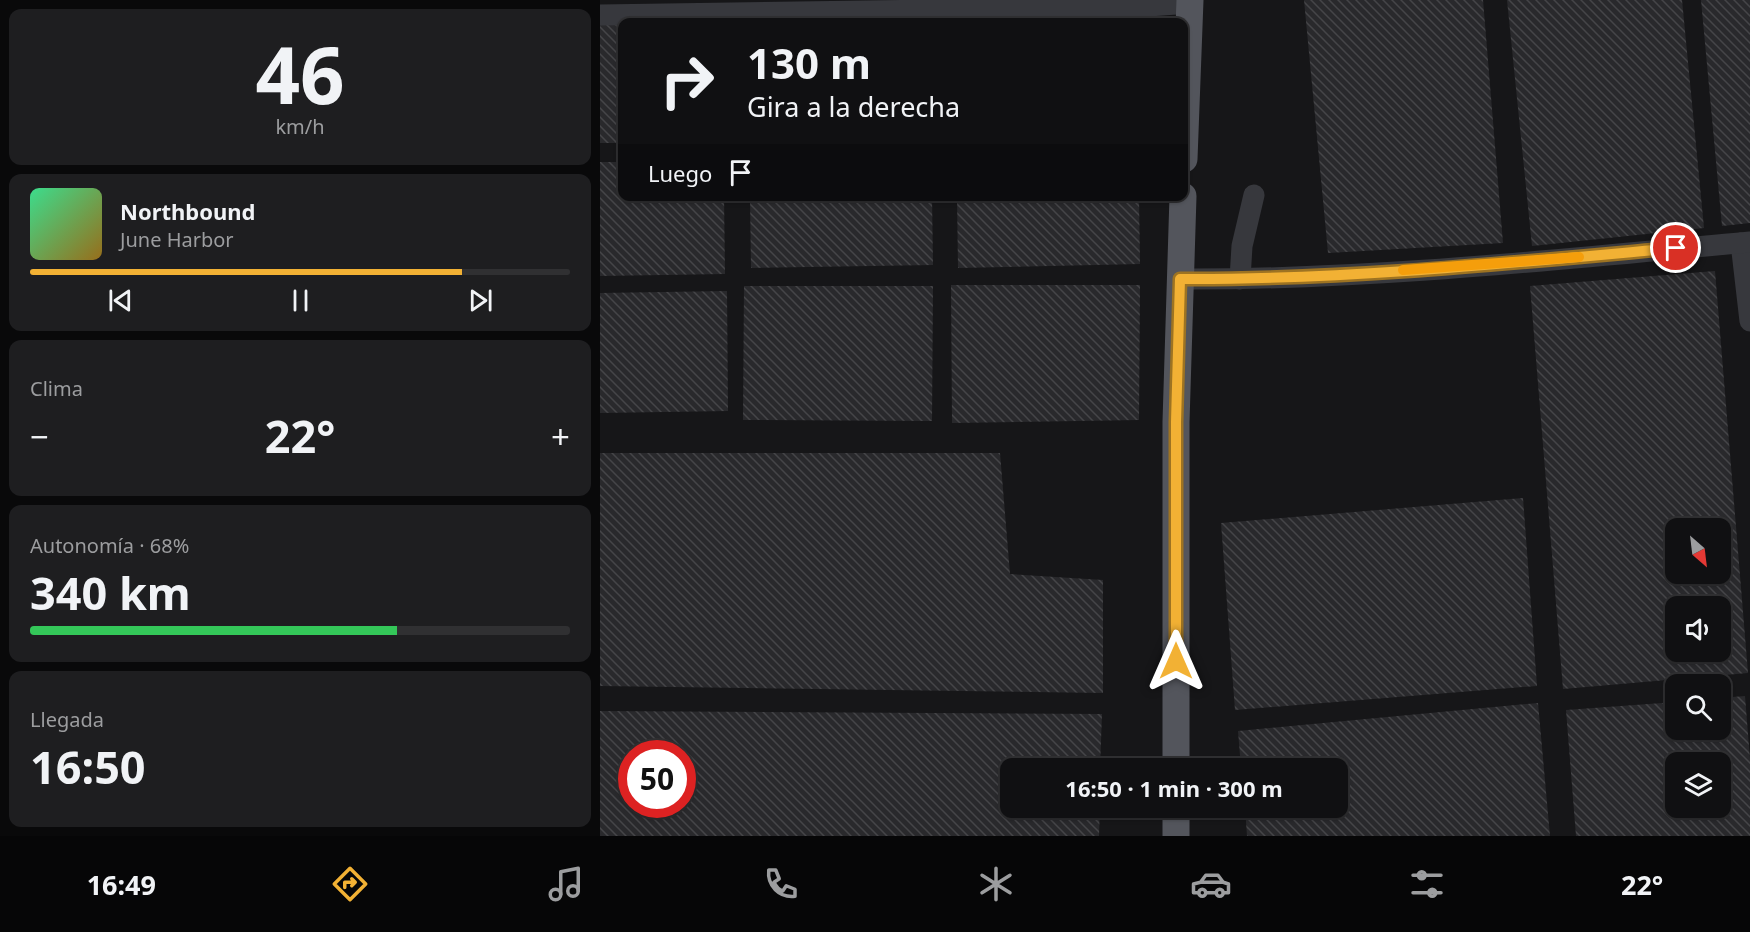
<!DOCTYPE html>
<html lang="es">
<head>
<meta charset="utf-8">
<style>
  :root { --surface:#101012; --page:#1e1e20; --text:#f1f3f6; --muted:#9c9d9f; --line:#303032; --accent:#f2b134 }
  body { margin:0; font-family:"Noto Sans",sans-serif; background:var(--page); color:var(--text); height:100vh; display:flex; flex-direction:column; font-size:22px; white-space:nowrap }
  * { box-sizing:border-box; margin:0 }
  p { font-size:20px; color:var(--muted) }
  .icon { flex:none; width:33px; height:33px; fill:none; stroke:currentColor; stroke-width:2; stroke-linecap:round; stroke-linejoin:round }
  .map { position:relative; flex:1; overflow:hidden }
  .sheet { display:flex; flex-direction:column; gap:9px; padding:9px; background:#09090a; width:600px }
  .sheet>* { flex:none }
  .top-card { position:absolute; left:18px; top:18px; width:570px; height:183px; border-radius:12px; box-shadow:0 2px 4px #0004,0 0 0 2px var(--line); background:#101012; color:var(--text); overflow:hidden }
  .needle { width:39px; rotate:152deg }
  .fabs { position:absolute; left:1065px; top:518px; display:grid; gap:12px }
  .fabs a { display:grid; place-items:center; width:66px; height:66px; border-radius:12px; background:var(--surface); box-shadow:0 2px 4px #0004,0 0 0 2px var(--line); font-size:30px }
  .speed { position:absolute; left:18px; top:740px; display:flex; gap:12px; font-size:30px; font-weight:700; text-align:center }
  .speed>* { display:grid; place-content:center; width:78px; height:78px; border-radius:50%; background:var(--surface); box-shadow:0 2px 4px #0004,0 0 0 2px var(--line); line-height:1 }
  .speed .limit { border:9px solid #d22; background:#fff; color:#111 }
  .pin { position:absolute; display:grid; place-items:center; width:51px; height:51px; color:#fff; margin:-26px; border:3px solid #fff; border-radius:50%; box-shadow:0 2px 6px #0007 }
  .me { position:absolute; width:66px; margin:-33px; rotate:0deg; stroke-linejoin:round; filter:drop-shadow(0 0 4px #0008) }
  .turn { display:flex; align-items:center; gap:21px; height:126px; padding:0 30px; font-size:27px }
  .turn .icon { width:78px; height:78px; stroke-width:2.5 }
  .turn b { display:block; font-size:42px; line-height:51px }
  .then { display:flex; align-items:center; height:57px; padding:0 30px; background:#0003; gap:12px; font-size:22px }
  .big { font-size:45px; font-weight:700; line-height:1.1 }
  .sheet .card { flex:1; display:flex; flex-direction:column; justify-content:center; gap:9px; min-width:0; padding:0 21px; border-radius:12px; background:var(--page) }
  .sheet .dial { align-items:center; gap:0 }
  .dial b { font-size:78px; line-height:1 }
  .song { display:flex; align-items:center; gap:18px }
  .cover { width:72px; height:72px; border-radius:9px; background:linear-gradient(135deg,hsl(150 70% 55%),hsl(40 70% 35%)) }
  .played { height:6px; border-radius:3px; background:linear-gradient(90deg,var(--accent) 80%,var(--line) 80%) }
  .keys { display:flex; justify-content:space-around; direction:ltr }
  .heat { display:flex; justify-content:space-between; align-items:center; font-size:33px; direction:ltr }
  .charge { height:9px; border-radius:4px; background:linear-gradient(90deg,#34c759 68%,var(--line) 0) }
  .trip { position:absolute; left:400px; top:758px; width:348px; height:60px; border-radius:12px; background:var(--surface); box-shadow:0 2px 4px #0004,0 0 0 2px var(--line); font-weight:700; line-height:60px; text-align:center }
  .menu { display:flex; height:96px; justify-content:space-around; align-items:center; background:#060607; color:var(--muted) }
  .menu .icon { width:42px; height:42px }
  .menu .on { color:var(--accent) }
  .menu b { font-size:27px; color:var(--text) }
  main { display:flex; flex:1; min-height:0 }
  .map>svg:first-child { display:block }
</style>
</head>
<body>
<main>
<section class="sheet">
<div class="card dial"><b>46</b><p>km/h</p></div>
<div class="card">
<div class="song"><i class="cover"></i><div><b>Northbound</b><p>June Harbor</p></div></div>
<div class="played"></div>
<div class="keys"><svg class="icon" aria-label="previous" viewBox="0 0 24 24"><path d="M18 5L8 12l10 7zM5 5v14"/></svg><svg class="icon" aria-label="pause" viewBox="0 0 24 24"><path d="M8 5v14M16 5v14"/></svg><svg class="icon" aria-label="next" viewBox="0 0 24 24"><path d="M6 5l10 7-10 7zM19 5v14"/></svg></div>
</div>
<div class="card"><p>Clima</p>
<div class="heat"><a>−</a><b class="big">22°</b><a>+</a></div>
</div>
<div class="card"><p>Autonomía · 68%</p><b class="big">340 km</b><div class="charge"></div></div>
<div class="card"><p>Llegada</p><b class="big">16:50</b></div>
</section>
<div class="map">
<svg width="1150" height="836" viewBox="0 0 1150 836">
  <defs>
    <pattern id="building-back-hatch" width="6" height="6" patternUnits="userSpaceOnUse" patternTransform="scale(1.5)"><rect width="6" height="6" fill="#29292c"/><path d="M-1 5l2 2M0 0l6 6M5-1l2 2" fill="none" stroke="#454548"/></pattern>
  </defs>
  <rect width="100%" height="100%" fill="#161618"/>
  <g fill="url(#building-back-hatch)" fill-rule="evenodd">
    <path d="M704 0H883L903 243 728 253Z"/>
    <path d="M907 0H1082L1104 228 932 246Z"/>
    <path d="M1101 0H1150V223L1122 226Z"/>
    <path d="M337 19 338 22H264V20Z"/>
    <path d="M545 19V22H409V20Z"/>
    <rect x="0" y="21" width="22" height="122"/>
    <path d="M0 162H22V196H124L125 274 0 276Z"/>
    <path d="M150 196H332L333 265 151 268Z"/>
    <path d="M357 196H539L540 264 358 268Z"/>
    <path d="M1115 271 1148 673 963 689 930 286ZM1076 528H1120V573H1076ZM1076 606H1120V651H1076Z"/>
    <path d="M351 285H540L539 420 352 423Z"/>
    <path d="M144 286H333L332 421 143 420Z"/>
    <path d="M127 291 128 411 0 413V293Z"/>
    <path d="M0 453H400L410 574 503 580V693L0 686Z"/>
    <path d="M923 498 937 686 635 710 621 523Z"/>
    <path d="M1145 696 1150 759V836H976L966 710 1076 702V729H1120V698ZM1076 762H1120V807H1076Z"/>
    <path d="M938 703 950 836H647L645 807H738V768H641L638 731Z"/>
    <path d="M0 711 502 714 500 768H411V807H500L499 836H0ZM32 753H82V804H32Z"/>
  </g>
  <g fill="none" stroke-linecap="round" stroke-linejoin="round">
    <g stroke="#37383d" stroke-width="21">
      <path d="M0 15 535 7 590 3"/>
      <path d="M1141 243 1150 321"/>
      <path d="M580 279C770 280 961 259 1150 242"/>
      <path d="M640 279 642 246 654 195"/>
    </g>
    <g stroke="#53555c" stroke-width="27">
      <path d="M584 159 590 0"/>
      <path d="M576 768V422L583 196"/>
      <path d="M576 807V836"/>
    </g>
  </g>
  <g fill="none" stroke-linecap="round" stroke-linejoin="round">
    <g stroke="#9d7322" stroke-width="15">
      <path id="route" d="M576 661V422L580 279C746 280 912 263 1076 248"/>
    </g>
    <use href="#route" stroke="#f2b134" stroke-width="10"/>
    <path stroke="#f59e0b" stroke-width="10" d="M803 270 979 257"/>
  </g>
</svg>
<div class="fabs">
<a><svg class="needle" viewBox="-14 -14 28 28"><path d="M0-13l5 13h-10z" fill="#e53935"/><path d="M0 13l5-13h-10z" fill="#9c9d9f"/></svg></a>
<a><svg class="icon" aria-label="sound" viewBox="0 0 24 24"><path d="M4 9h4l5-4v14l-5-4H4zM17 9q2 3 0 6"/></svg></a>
<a><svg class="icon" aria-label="search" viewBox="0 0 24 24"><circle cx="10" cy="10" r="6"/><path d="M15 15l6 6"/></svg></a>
<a><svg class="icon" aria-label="layers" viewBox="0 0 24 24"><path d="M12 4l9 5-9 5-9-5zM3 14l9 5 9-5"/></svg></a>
</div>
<div class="speed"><div class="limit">50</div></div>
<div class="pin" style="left:1076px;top:248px;background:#d93025"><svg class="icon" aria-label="arrive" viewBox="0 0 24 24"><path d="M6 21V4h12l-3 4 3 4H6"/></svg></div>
<svg class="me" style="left:576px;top:661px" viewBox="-20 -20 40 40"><path d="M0-17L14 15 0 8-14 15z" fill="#f2b134" stroke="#fff" stroke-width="4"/></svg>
<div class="trip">16:50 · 1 min · 300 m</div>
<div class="top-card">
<div class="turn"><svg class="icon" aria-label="right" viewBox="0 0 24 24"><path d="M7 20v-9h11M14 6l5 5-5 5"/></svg><div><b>130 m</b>Gira a la derecha</div></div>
<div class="then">Luego<svg class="icon" aria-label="arrive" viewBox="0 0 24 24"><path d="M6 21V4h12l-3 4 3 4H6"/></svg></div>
</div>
</div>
</main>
<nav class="menu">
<b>16:49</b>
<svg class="icon on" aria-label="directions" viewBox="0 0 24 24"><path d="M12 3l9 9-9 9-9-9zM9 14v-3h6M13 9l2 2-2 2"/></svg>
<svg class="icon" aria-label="music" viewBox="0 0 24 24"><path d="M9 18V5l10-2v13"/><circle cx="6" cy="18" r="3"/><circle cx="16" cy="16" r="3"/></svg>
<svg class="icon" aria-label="phone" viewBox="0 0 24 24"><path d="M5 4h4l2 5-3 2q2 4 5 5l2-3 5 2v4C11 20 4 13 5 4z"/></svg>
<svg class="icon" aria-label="climate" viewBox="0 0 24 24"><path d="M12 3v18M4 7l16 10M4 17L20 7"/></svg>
<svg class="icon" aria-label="car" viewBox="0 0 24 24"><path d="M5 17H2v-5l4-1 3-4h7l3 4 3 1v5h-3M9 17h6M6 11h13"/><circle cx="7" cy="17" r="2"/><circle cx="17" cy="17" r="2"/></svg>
<svg class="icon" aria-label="filters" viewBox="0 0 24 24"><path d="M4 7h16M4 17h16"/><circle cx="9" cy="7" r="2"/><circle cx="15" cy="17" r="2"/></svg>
<b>22°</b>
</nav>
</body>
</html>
